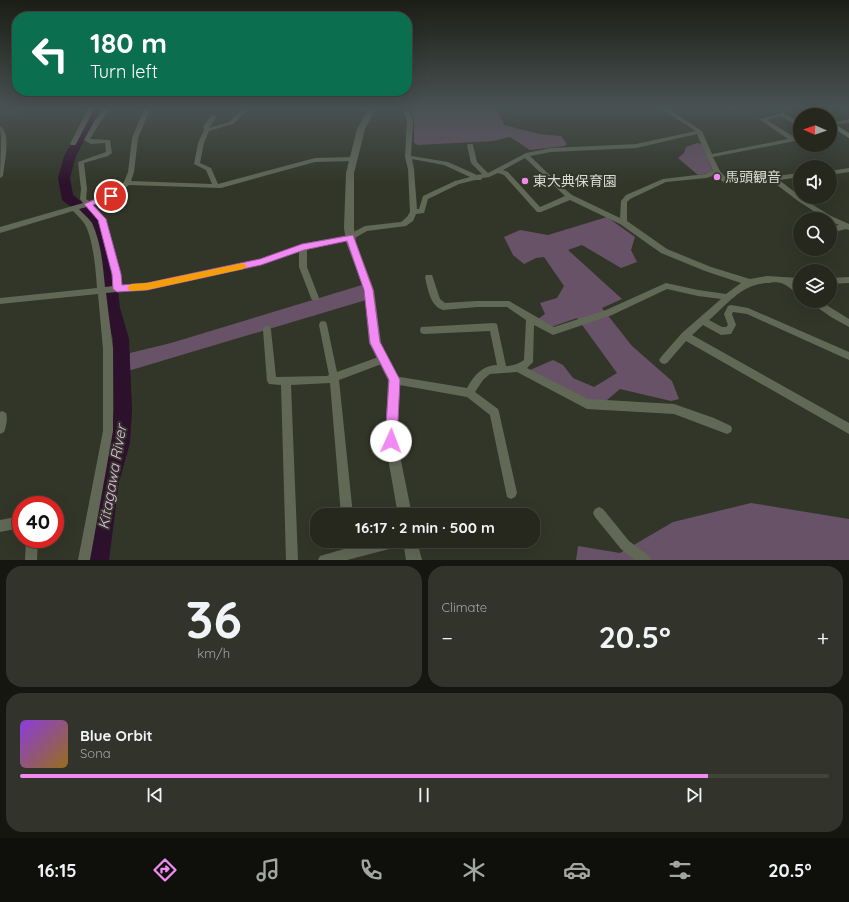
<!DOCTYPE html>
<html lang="en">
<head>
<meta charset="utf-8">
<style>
  :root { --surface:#26281e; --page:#32342b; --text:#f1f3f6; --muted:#a4a6a4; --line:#42443c; --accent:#f28af3 }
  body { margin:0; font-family:Quicksand,"Noto Sans JP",sans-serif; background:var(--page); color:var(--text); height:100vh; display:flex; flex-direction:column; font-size:15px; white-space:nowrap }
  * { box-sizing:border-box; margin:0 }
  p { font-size:13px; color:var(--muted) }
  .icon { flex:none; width:22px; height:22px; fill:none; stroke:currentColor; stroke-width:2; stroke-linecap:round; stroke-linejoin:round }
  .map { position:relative; height:560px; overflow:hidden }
  .panel { display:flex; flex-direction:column; gap:6px; padding:6px; background:#151610; flex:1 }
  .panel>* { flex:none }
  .guide { position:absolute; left:12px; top:12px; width:400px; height:84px; border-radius:16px; box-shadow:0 4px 16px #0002,0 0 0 1px var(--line); background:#0b6e4f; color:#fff; overflow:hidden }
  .needle { width:26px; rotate:272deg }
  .controls { position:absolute; left:793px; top:108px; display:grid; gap:8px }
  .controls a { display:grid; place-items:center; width:44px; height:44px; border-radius:50%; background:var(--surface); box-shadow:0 4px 16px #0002,0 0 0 1px var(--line); font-size:20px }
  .speed { position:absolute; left:12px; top:496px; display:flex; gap:8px; font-size:20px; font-weight:700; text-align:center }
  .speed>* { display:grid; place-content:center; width:52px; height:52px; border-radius:50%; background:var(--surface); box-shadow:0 4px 16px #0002,0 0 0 1px var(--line); line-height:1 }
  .speed .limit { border:6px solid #d22; background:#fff; color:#111 }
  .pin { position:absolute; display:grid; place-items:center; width:34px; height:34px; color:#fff; margin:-17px; border:2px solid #fff; border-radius:50%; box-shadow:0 1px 4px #0007 }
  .me { position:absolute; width:44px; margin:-22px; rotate:2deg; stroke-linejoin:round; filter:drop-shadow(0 0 3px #0008) }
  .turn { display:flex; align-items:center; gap:14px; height:84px; padding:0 12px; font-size:18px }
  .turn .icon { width:52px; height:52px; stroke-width:2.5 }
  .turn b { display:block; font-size:28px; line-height:34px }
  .big { font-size:30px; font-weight:700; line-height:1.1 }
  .panel .tile { flex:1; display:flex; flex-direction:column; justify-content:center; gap:6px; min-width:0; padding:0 14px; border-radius:16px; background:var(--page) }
  .panel .dial { align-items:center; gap:0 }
  .dial b { font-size:52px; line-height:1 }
  .song { display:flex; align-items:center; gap:12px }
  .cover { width:48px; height:48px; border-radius:6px; background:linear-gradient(135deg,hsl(270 70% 55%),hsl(40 70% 35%)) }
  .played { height:4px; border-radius:2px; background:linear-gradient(90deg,var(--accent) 85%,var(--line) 85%) }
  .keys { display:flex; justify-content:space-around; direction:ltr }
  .heat { display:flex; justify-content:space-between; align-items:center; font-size:22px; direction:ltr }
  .panel .tiles { flex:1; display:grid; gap:6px; grid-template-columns:1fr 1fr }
  .tile:last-child { grid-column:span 2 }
  .trip { position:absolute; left:310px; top:508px; width:230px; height:40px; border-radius:16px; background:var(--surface); box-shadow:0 4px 16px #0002,0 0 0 1px var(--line); font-weight:700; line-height:40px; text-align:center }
  .menu { display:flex; height:64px; justify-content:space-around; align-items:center; background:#0f100c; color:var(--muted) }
  .menu .icon { width:28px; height:28px }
  .menu .on { color:var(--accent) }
  .menu b { font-size:18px; color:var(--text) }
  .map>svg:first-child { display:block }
</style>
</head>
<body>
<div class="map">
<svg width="849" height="560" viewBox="0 0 849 560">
  <rect width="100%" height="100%" fill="#323628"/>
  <g fill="#685267">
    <path d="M414 107H496L504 125 539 134 561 136 567 144 565 146 530 150 510 137 493 141 418 145 414 143V120L412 110Z"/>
    <path d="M697 143 702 144 713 172 698 175 678 158 684 153 686 147Z"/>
    <path d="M607 217 635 237 631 250 637 262 621 268 582 245 568 250 622 299 602 308 632 346 672 381 679 399 671 401 620 389 607 400 594 404 530 370 553 360 563 365 573 378 594 387 617 373 577 318 551 327 538 319 545 314 540 303 557 298 564 286 544 257 536 258 524 264 513 255 504 237 520 230 548 235Z"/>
    <path d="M362 285 366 300 128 371 130 353 171 343Z"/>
    <path d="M751 503 849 519V560H576L578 546 620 553 673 522Z"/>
  </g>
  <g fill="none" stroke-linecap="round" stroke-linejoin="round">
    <path fill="#2c102c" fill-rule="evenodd" d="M92 107H102L76 156 70 178 73 195 104 220 115 265 120 308 129 339 132 410 130 443 119 482 109 560H87L99 482 110 443 114 410 113 339 104 308 101 265 91 222 62 200 58 178 64 156Z"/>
    <g fill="#626856" fill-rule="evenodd">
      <path d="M89 107H95L76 144 75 145H71L70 144Z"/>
      <path d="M106 107H112L101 121 90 139 110 140 112 153 108 156 84 163 87 189 86 199 89 201 109 194 124 182 128 172 132 138 145 107H151L138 138 134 172 131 181 212 184 206 170 194 164 198 143 204 130 203 127 212 115 217 116 209 128 229 122 245 107H251L233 124 209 131 204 143 200 163 211 168 218 184 315 158 353 157 356 159 353 161 315 162 221 188 129 185 113 198 93 205 106 219 121 274V285L147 283 260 259 303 244 348 235 365 226 401 222 407 217 410 212 408 169 405 157 407 121 402 107H408L413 121 411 156 448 162 477 175 482 174 471 163 467 145 468 144H472L473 145 477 162 488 173 526 153 551 148 636 144 696 131 658 107H665L702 131 712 154 788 139 759 119 784 113 800 123V128L781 116 767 120 794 137 800 136V140L713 157 720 171 728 180 761 178 800 173V177L779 180 800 196V197L831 216 849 224V230L846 229 830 233V227L839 225 830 221V219H826L798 201 772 181 726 184 724 183 716 175 706 178 666 182 630 199 627 202V221L667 249 711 267 750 279 767 276 800 278V284H796L800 287V294C793 292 788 285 781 283 778 282 772 282 769 283 742 283 728 304 709 320L722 327H726L728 325 724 314 728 306 731 305 748 308 849 352V360L747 314 733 312 732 314 736 325 731 334 721 335 703 325 692 335 849 423V434L686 341 667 363 664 364 661 363 659 360 661 357 682 333 721 299 698 296 667 289 612 315 553 335 534 325 533 362 527 368 588 399 674 404 714 418 731 426 732 429 731 432 727 434 674 414 587 409 517 372 490 374 483 380 475 392 498 409 499 412 517 493 515 497 511 499 507 497 490 415 467 397 394 384 391 383 389 380 391 377 394 376 467 388C474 376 481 366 497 365L490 331 424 334 421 333 420 330 421 327 494 323 497 324 506 366C513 366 518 364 524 360L526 320 507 307H477L443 310C430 306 428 289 425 277L426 275H432L440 299 445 303 477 301H509L554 327 606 310 666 283 698 290 726 294 741 283 705 271 661 253 620 224 570 200 541 212H537L504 175 498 173 489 177 482 178 481 180H475L459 184 428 199 424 213 416 214 413 221 406 226 367 231 353 239 307 249V267L319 298 318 300H312L311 298 299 267V251L261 265 147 289 106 293 113 349V431L90 560H78L103 431V349L98 294 0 304V298L97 288C96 272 93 236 84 223 81 219 77 215 73 211L0 233V227L83 203 80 199 81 189 78 162 106 152 105 143 91 144 84 140 95 120ZM697 134 713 171 705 174 663 179 626 195 621 201 620 218 572 195 561 186 530 156 551 152 636 148ZM525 158 565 196 540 207 508 172 503 170ZM412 159 444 165 470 177 455 181 423 196 419 209H417L414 169ZM87 207 99 220 113 274V286L105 287C103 266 101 242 92 223 89 218 83 214 79 209Z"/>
      <path d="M725 107H731L732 108 729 110Z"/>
      <path d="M849 119V123L830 125V123Z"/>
      <path d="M0 126C12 133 4 164 3 176L0 178 1 138Z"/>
      <path d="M839 127 842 129 841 130 830 133V129Z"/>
      <path d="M849 168V172L830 175V171Z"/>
      <path d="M849 277V283L830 284V278Z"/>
      <path d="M810 301H820L849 319V327L831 317 811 303Z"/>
      <path d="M323 321 326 322 327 325 337 372 384 355 387 356 389 359 387 362 339 380 353 515H341L330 383 291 385 298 560H286L281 385 269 384 267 381 263 330 264 327 267 326 270 327 271 330 276 377 327 376 329 375 319 325 320 322Z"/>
      <path d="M2 411 6 413C8 418 6 427 4 432L0 434V412Z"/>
      <path d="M599 507 603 509 629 541 649 556 651 560H635L621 549 595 517 593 513 595 509Z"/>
      <path d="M21 516V528L0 532V520Z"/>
      <path d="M26 539H38L37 560H25Z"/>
      <path d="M343 541H355V546L374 541H403L401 545 397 547 347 560H318L320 556 344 549Z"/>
    </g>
    <g fill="#626856" fill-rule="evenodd">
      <path d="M299 107H376L365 129 354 173V228L356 242 374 290 381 343 400 380 397 441 412 515H398L385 441 388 380 369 343 364 290 346 242 344 228 346 173 357 129 368 110 302 109Z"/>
      <path d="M403 541H417L422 560H406Z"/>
    </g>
    <g fill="#7b8467" fill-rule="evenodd">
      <path d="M801 107H809L820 115H812Z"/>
      <path d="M830 121 849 133V138L830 126Z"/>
    </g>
  </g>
  <linearGradient id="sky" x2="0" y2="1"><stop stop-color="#1c1e16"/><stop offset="0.58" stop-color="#495253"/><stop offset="1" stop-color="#495253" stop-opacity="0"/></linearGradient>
  <rect width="849" height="185" fill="url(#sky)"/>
  <path fill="#f28af3" stroke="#9d5a9e" d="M111 193 114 194V197L93 205 106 219 121 274 122 285 147 283 208 270 260 259 302 244 353 235 373 290 380 342 400 380 397 441 395 446 391 447 387 446 385 441 389 380 370 343 364 290 347 241 304 250 261 265 147 290 117 292 113 289 112 274 98 220 84 204Z"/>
  <path fill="#f59e0b" d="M243 263 247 266 243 269 147 290 131 291 127 288 131 284 147 283Z"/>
  <g fill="#f28af3" stroke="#323628" stroke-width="1.5">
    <circle cx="717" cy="177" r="4"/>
    <circle cx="525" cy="181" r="4"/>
  </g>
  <g text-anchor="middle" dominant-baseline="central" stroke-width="4" stroke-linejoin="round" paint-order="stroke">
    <g font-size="14" fill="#d8dbd3" stroke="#323628" text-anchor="start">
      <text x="725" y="177">馬頭観音</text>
      <text x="533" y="181">東大典保育園</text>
    </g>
    <g font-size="15" font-style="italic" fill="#ebb5ea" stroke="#323628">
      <text transform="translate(112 477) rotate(-80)">Kitagawa River</text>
    </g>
  </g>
</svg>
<div class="controls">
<a><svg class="needle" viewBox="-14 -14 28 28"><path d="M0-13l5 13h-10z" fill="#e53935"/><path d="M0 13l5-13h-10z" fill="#a4a6a4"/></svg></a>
<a><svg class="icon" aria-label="sound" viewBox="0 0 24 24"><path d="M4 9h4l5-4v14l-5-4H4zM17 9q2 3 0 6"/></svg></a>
<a><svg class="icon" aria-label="search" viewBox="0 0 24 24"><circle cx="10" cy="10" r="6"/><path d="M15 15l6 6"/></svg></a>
<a><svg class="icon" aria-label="layers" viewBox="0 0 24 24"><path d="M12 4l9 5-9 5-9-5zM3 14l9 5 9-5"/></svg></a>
</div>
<div class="speed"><div class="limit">40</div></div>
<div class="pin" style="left:111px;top:196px;background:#d93025"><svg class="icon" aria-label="arrive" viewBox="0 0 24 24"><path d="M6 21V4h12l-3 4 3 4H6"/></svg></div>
<svg class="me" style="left:391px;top:441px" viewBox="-20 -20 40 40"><circle r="19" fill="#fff"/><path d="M0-13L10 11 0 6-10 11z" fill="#f28af3"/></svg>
<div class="trip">16:17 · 2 min · 500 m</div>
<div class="guide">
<div class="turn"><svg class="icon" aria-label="left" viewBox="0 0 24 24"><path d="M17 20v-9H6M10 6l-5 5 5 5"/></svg><div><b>180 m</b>Turn left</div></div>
</div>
</div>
<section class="panel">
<div class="tiles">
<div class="tile dial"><b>36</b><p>km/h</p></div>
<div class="tile"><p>Climate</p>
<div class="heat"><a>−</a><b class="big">20.5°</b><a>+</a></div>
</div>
<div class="tile">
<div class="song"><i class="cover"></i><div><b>Blue Orbit</b><p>Sona</p></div></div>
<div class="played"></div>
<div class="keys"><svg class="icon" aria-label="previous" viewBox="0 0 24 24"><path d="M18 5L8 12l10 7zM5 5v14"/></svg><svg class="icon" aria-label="pause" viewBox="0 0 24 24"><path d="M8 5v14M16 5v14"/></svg><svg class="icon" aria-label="next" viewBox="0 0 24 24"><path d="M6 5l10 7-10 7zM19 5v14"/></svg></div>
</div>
</div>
</section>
<nav class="menu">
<b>16:15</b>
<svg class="icon on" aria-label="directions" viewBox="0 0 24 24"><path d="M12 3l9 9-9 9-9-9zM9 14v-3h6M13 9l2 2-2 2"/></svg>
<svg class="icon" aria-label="music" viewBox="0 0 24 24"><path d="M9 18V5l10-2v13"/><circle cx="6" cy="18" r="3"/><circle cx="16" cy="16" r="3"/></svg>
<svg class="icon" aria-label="phone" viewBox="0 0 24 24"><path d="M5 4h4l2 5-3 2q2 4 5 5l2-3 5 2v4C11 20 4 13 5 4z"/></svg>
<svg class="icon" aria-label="climate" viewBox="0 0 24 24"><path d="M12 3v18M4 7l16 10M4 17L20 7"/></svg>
<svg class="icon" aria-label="car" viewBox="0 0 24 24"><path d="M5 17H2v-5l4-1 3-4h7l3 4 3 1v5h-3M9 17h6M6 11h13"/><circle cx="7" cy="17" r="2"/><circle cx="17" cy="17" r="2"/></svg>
<svg class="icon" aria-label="filters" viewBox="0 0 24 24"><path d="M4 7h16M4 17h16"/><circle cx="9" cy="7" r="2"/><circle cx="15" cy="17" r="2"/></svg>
<b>20.5°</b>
</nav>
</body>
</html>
